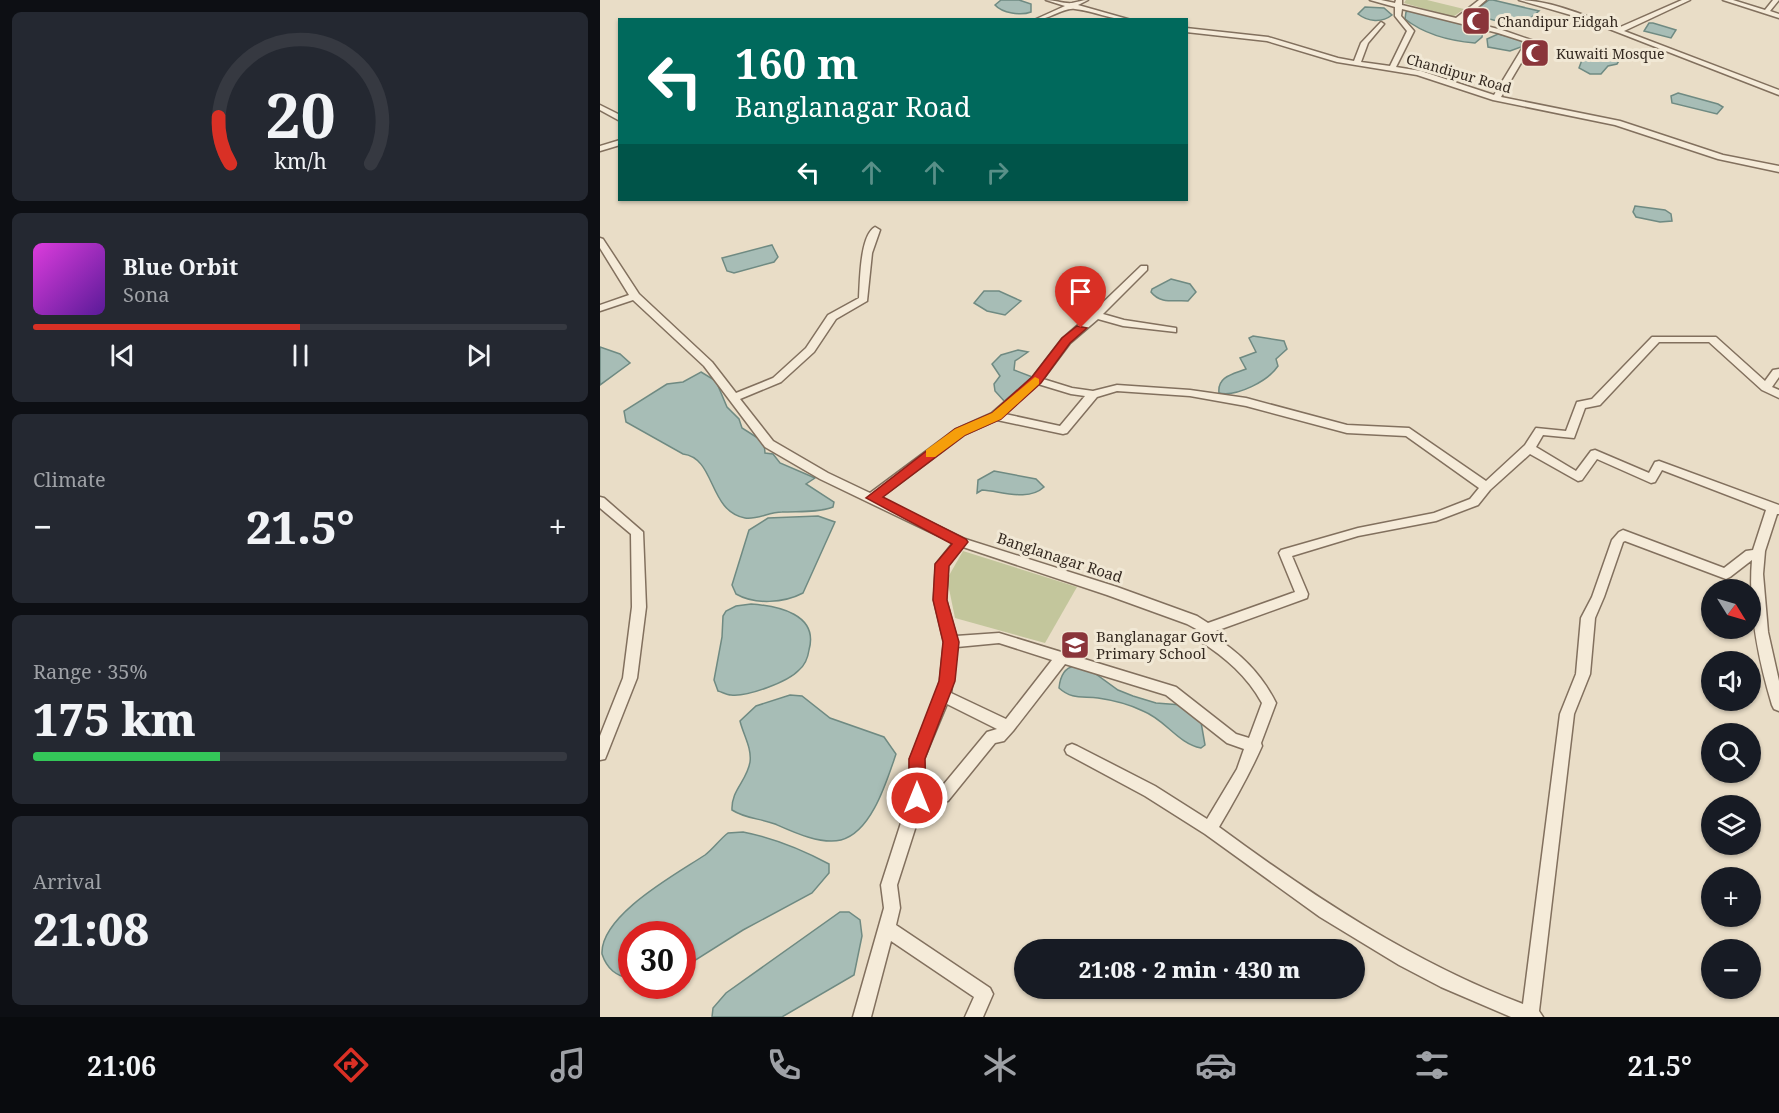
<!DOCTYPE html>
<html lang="en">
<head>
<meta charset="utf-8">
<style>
  :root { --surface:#171b24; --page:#242831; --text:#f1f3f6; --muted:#9ea1a6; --line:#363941; --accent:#d93025 }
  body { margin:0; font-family:"Noto Serif",serif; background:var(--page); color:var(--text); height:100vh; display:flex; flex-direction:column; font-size:22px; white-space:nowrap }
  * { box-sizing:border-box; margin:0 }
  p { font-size:20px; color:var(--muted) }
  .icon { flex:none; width:33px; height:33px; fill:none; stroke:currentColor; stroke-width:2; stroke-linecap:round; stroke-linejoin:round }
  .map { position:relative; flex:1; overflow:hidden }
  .side { display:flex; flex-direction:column; gap:12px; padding:12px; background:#0d0f14; width:600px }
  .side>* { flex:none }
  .top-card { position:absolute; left:18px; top:18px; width:570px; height:183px; border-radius:0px; box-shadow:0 2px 4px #0004; background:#00695c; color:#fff; overflow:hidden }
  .needle { width:39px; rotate:127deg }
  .controls { position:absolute; left:1101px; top:579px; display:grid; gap:12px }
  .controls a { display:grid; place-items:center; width:60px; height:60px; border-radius:50%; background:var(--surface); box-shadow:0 2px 4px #0004; font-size:30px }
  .speed { position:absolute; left:18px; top:921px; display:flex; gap:12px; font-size:30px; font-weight:700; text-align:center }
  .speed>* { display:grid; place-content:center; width:78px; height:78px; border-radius:50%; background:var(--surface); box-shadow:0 2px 4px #0004; line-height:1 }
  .speed .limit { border:9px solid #d22; background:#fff; color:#111 }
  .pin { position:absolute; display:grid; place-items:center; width:51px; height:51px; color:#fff; margin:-62px -26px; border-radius:50% 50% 50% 0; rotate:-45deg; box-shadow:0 0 6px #0007 }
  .pin .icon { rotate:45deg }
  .me { position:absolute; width:66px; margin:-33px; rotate:0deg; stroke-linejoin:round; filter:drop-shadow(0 0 4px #0008) }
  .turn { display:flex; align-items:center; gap:21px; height:126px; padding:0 18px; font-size:27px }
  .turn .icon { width:78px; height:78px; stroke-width:2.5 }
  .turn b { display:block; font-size:42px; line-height:51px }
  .lanes { display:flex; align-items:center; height:57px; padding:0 18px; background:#0003; justify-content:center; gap:30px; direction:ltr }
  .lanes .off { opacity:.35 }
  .big { font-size:45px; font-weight:800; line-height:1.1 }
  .side .tile { flex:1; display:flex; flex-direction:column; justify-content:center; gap:9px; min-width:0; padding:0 21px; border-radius:9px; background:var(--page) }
  .side .dial { align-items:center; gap:0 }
  .dial svg { height:156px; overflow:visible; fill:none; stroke:var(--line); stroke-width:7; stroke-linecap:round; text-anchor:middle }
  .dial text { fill:var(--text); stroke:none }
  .song { display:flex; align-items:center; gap:18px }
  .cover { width:72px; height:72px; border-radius:9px; background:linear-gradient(135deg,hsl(300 70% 55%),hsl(270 70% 35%)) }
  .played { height:6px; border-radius:3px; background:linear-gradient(90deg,var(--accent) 50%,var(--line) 50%) }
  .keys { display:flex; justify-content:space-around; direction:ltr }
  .heat { display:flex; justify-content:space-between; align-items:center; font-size:33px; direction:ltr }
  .charge { height:9px; border-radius:4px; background:linear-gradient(90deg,#34c759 35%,var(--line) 0) }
  .trip { position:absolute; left:414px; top:939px; width:351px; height:60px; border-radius:30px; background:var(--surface); box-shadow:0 2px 4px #0004; font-weight:800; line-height:60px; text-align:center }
  .menu { display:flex; height:96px; justify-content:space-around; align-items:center; background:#090b0e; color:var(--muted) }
  .menu .icon { width:42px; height:42px }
  .menu .active { color:var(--accent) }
  .menu b { font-size:27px; color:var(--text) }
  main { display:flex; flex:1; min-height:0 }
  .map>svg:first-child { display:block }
</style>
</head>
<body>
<main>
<section class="side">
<div class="tile dial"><svg viewBox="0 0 100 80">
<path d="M14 69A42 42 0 1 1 86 69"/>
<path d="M14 69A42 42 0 0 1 8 45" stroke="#d93025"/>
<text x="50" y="56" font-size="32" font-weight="700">20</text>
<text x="50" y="72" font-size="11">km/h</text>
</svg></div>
<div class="tile">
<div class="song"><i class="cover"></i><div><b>Blue Orbit</b><p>Sona</p></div></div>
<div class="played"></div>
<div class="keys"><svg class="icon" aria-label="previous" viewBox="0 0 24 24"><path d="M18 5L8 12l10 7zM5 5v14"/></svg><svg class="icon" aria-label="pause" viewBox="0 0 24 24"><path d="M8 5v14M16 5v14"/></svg><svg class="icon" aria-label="next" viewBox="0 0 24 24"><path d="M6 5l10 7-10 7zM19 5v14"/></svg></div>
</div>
<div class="tile"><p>Climate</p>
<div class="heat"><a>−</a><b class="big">21.5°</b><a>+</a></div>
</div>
<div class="tile"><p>Range · 35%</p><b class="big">175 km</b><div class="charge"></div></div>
<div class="tile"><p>Arrival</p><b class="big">21:08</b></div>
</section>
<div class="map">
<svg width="1179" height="1017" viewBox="0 0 1179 1017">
  <rect width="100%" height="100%" fill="#e9ddc7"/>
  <g fill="#c3c69c">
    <path d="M806 0H827L864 9 853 17 804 3Z"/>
    <path d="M363 551 477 587 445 643 355 618 347 579Z"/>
  </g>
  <g fill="#a7bdb6" stroke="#6f8a82" stroke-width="1.5">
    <path d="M401 0H419L431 4V12C421 16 402 13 395 5Z"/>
    <path d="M889 0H893L939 11 920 27 870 14Z"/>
    <path d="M765 7 784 8 792 15C782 23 768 22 758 14Z"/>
    <path d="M812 9 883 30 882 37 875 43C851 41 824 34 805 19L806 12Z"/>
    <path d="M1049 23H1053L1076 30 1071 38 1044 31Z"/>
    <path d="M898 34 920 39 922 41 921 47 910 51 888 47 887 39Z"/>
    <path d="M994 53 1020 59 1017 64 1008 66 1001 74H990L979 68 983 57Z"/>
    <path d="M1078 93 1118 104 1123 107 1117 114 1072 103 1071 96Z"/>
    <path d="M1035 206 1065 210 1071 214 1072 221 1060 222 1036 217 1033 212Z"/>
    <path d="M172 245 178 257 174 262 134 273 127 271 122 258Z"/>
    <path d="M571 279 590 284 596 292 588 301C574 300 560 304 551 292L552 289Z"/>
    <path d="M384 291H399L421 301 405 315 387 311 374 303Z"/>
    <path d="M653 336 684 341 687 349 676 359 678 366C668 381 637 397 619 393 617 376 634 374 646 369L640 358 656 352 649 338Z"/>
    <path d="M0 347 20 354 30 363 0 385Z"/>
    <path d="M418 350 428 352 415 361 414 370 435 378 405 402 395 391 394 384 400 376 392 364 401 355Z"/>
    <path d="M101 372 116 381 127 407 139 419 142 428 164 442 165 453 173 454 180 463 215 478 206 484 234 502 233 507C218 513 198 511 182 512 169 512 157 520 145 518 108 511 116 458 83 454L26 422 24 411 67 384 83 382Z"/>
    <path d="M394 471 436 479 444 487C428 502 401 491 382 490L377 493 378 480Z"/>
    <path d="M218 516 235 522 203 593C184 603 155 605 136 594L132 585 149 530 168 518Z"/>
    <path d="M151 604C178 606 219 614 209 650 208 657 205 665 199 670 188 682 147 697 131 695 127 695 122 692 118 691L114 680 122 637 123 616 126 611 136 606Z"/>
    <path d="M474 666 493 672 518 690 533 696 556 703 582 705 601 722 605 745 601 748C577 743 566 720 543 711 531 705 512 700 498 698 483 696 472 700 459 688 460 678 464 668 474 666Z"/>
    <path d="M190 695 202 696 230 718 284 737 296 754C287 780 272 832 241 840 221 845 193 832 175 824 159 818 146 819 132 810 131 790 147 781 150 762 152 748 143 734 140 721L156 706Z"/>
    <path d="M143 832C174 838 201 849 229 864V873L212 893 143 930 83 968 82 934H32L31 979C16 976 7 969 2 954 0 915 78 873 105 855 113 849 120 839 128 833Z"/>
    <path d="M240 912H249L260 920 262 936 254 975 182 1017H112L113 1008 126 993Z"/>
  </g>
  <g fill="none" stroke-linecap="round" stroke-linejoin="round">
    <g stroke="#82705e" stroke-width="3">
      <g id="minor">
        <path d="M446 0C454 0 465 4 472 3 478 2 482 0 488 0L478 5 531 20C511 20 494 11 475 9 464 7 449 20 434 20L465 6Z"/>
        <path d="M770 0H781L795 3 796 0H802V5L856 18 879 0H886L863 20 902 30 934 41 901 97 1020 121 1123 155 1179 166V172L1118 159 1015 125 893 100 817 75 737 62 667 41 586 32V28L668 37 738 58 754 61 761 43 781 22 784 24 768 43 761 62 790 66 807 31 795 16V7ZM802 9 898 33 926 42 894 95 821 71 796 67 814 31 801 16Z"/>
        <path d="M919 0C950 0 989 17 1018 28L1082 0H1090L1024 31 1179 90V95L981 18Z"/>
        <path d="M1123 0H1133L1165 10 1173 0H1179L1170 11 1179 14V18Z"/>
        <path d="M0 105 20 115V121L0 110Z"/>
        <path d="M20 140V145L0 151V146Z"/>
        <path d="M275 227 280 230 272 253 267 301 236 319 214 352 181 382 140 399 173 441 228 473 270 493 356 429 392 413 432 378 462 339 492 313 541 266H547V270L503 314 524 320 576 328V332L523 326 498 319 470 343 443 379 472 388 493 391 517 385 590 390 646 398 747 425 809 428 886 481 925 445 936 428 966 431 977 402 992 399 1052 337H1116L1165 381 1173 370 1179 369V377L1172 387 1179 390V398L1162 390 1109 342H1059L1000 405 985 408 974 438 943 435 936 447 976 471 991 451 995 450 1049 473 1055 462 1059 461 1179 505V514H1177L1165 551 1163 574 1168 632 1179 681V711L1174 709 1172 705C1158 658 1148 609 1152 560L1130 577 1126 579 1025 541 1023 542 1004 597 995 618 990 674 974 714 939 1011 943 1017H911L841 987 799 965 720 917 605 834 545 796 467 754 465 750 467 746 472 744 477 746 555 786 607 819 637 769 644 749 627 743 566 695 465 664 413 731 404 741 395 743 348 801 323 804 297 885 300 908 296 925 390 988 393 994 383 1017H365L374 997 291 941 271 1017H253L284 908 281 885 309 798 310 759 336 696 340 681 344 642 334 600 336 564 353 543 220 479 165 447 104 366 33 300 0 311V305L29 295 0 248V238L3 239 39 294 112 362 136 393 173 378 206 348 228 315 259 298C260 281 260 235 275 227ZM438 384 471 394 485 396 460 426 405 414ZM517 391 590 396 646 406 747 433 806 436 879 488 870 499 834 513 758 528 681 550 679 553 695 592 608 623 597 616 517 587 365 539 280 498 364 435 397 420 463 434 467 433 497 397ZM930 454 978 481 982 480 997 459 1051 483 1055 482 1062 470 1166 510 1153 550 1146 551 1124 568 1023 530 1019 532 1012 540 992 597 981 618 976 674 960 714 923 1004C812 962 714 897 619 827 635 800 650 773 662 746L661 743 676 703C661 673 640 653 612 635L613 632 707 598 708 594 692 556 758 536 836 521 878 505 890 490ZM363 547 507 595 587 624 600 631 598 637 600 641C626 658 647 676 662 703L649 738 636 734 576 687 399 633 356 636 346 600 348 565ZM399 643 452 660 406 719 351 693 357 647ZM347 704 397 729 387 732 339 790 324 791V759Z"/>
        <path d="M0 497 4 498 43 532 46 607 37 678 7 754 5 759 0 760V736L23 678 32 607 31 534 0 508Z"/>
      </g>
    </g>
    <use href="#minor" fill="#f5ebd9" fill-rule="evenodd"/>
  </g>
  <path fill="#d93025" stroke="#8d1f18" stroke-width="1.5" d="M477 326 487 328 470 343 441 383 401 419 365 435 283 497 366 539 368 542 349 566 347 600 359 642 355 681 325 759 326 798 323 804 317 806 311 804 309 798V759L339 681 343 642 333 600 335 564 352 544 266 498 355 429 392 413 432 377 462 338Z"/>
  <path fill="#f59e0b" d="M435 377 439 379V384L401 419 365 435 335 457H326V450L355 429 392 413Z"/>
  <defs>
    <g id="mosque-square" transform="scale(1.5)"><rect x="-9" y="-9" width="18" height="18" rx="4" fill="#8a353a" stroke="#f1e8d5"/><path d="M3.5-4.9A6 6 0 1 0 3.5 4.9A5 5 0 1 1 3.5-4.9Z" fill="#fff"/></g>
    <g id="school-square" transform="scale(1.5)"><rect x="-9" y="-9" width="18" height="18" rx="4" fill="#8a353a" stroke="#f1e8d5"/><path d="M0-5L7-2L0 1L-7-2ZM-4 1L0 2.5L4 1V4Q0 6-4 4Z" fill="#fff"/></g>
  </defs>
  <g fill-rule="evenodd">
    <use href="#mosque-square" x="876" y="21"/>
    <use href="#mosque-square" x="935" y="53"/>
    <use href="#school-square" x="475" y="645"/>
  </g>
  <g text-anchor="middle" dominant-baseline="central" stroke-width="6" stroke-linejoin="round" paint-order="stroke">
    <g font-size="14" fill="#342920" stroke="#f1e8d5" text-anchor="start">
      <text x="897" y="21">Chandipur Eidgah</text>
      <text x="956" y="53">Kuwaiti Mosque</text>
    </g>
    <g font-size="14" fill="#342920" stroke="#f1e8d5">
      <text transform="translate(859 73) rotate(16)">Chandipur Road</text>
    </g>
    <g font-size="15" fill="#342920" stroke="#f1e8d5">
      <text transform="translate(460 557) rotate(18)">Banglanagar Road</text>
    </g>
    <g font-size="15" fill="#342920" stroke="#f1e8d5" text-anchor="start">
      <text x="496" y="636">Banglanagar Govt.<tspan x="496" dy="17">Primary School</tspan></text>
    </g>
  </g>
</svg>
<div class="controls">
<a><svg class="needle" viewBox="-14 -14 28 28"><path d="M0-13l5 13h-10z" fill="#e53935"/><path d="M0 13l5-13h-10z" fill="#9ea1a6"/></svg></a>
<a><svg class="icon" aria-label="sound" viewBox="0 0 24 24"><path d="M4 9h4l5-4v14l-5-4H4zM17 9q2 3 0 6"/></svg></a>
<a><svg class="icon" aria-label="search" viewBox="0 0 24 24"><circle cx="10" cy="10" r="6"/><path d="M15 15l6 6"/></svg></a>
<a><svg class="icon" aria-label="layers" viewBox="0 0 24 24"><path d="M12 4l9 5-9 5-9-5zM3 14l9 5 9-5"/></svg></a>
<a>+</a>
<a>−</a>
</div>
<div class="speed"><div class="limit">30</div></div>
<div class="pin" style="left:481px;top:328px;background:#d93025"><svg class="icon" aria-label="arrive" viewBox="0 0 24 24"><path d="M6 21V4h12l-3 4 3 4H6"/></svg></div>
<svg class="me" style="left:317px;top:798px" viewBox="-20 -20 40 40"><circle r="17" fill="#d93025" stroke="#fff" stroke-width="3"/><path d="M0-11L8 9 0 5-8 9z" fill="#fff"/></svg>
<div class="trip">21:08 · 2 min · 430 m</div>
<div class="top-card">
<div class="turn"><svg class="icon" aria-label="left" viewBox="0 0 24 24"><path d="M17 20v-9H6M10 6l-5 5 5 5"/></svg><div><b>160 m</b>Banglanagar Road</div></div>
<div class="lanes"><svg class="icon" aria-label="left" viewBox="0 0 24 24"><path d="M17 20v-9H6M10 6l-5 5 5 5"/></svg><svg class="icon off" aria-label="ahead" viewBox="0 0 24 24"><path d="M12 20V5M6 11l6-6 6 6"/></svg><svg class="icon off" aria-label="ahead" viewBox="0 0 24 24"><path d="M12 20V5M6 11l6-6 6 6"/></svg><svg class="icon off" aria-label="right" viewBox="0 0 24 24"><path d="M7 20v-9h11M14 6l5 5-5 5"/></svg></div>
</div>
</div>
</main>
<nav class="menu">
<b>21:06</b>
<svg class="icon active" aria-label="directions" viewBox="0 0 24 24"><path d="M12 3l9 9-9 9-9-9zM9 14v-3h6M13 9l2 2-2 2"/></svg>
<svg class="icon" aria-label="music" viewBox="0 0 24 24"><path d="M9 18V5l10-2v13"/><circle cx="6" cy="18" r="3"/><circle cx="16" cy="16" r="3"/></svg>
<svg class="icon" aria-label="phone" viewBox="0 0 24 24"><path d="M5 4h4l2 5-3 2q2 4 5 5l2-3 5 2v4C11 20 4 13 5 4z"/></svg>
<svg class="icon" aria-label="climate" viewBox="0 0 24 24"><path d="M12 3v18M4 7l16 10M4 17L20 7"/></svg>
<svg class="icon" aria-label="car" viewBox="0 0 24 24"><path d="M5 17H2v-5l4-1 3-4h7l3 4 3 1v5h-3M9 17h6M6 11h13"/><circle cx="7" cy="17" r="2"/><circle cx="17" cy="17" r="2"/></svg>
<svg class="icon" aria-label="filters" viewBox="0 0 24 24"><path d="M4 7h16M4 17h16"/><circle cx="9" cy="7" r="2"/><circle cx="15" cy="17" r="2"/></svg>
<b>21.5°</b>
</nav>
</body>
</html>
